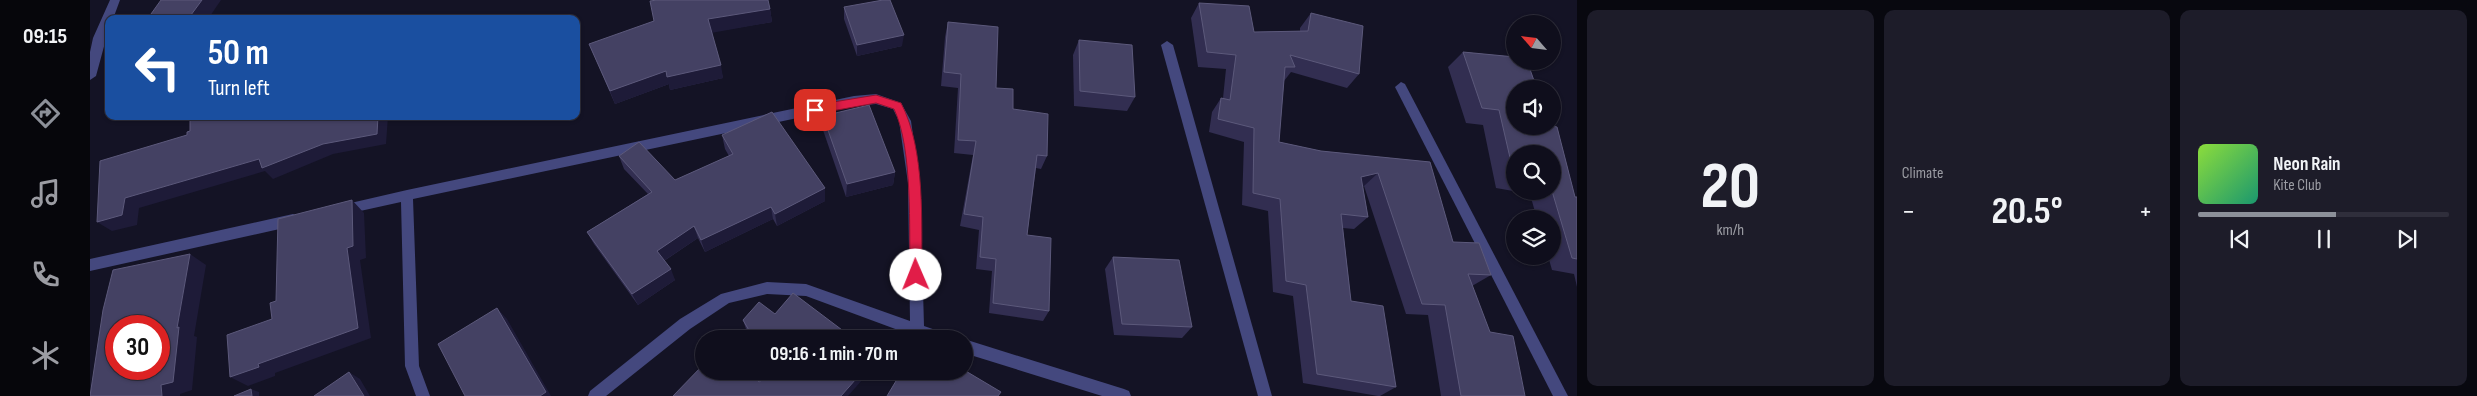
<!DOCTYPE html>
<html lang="en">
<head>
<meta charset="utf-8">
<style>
  :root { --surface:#0f0e1c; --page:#1d1c29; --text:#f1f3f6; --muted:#9b9ca3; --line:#2f2e3b; --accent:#8c9099 }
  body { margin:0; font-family:"Sofia Sans Condensed",sans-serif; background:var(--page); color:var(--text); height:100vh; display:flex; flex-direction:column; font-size:19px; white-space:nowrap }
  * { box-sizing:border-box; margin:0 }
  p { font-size:16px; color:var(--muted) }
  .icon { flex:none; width:28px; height:28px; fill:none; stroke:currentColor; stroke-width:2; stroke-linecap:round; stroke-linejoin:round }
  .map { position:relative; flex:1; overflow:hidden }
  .side { display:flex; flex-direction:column; gap:10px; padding:10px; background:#08080f; width:900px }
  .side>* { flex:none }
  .guide { position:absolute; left:15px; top:15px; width:475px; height:105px; border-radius:10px; box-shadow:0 1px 4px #0004,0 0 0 1px var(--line); background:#1a4fa0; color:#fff; overflow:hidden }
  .needle { width:32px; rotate:298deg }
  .tools { position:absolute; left:1416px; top:15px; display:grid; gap:10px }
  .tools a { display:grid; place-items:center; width:55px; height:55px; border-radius:50%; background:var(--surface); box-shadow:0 1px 4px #0004,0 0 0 1px var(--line); font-size:25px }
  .speed { position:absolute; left:15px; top:315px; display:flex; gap:10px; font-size:25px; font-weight:700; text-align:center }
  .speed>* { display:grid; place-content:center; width:65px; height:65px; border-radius:50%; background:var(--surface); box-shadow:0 1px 4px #0004,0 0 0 1px var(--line); line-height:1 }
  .speed .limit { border:8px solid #d22; background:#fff; color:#111 }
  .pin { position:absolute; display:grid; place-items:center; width:42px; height:42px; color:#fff; margin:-21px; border-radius:10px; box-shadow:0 2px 8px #0006 }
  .me { position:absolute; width:55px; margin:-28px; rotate:359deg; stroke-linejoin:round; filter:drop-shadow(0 0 4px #0008) }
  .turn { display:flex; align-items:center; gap:18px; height:105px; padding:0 20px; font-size:22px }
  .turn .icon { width:65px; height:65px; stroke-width:2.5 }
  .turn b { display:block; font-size:35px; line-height:42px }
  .big { font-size:38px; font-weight:700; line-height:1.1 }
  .side .tile { flex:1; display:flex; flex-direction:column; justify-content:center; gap:8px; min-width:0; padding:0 18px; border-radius:10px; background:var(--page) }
  .side .dial { align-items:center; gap:0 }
  .dial b { font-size:65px; line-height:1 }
  .song { display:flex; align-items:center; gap:15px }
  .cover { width:60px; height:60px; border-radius:8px; background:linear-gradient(135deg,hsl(90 70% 55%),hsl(160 70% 35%)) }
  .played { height:5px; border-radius:2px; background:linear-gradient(90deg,var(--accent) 55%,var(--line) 55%) }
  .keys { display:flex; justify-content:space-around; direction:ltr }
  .heat { display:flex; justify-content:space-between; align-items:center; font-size:28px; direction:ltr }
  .side .tiles { flex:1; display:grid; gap:10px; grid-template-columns:repeat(3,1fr) }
  .trip { position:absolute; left:605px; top:330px; width:278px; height:50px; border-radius:25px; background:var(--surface); box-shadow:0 1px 4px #0004,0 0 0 1px var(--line); font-weight:700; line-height:50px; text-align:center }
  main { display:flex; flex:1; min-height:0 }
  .tabs { display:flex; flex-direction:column; width:90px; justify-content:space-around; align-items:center; background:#06060b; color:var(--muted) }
  .tabs .icon { width:35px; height:35px }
  .tabs .on { color:var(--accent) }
  .tabs b { font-size:22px; color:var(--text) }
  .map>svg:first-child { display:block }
</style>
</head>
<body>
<main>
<nav class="tabs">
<b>09:15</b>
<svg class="icon on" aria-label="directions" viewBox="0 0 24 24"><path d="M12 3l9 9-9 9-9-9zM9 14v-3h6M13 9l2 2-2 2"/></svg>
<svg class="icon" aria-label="music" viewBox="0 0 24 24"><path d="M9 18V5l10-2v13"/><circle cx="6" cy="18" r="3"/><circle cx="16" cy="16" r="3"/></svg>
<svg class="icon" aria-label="phone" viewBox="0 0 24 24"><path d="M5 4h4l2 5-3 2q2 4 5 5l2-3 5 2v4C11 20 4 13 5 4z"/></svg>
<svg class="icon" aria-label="climate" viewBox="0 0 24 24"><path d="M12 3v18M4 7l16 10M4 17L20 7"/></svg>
</nav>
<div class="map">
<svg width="1487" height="396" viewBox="0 0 1487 396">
  <rect width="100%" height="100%" fill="#141325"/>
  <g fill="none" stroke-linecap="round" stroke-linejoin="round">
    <g fill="#44487e" fill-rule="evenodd">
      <path d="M20 0H30L23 19H19V28L6 76 0 80V52L3 38Z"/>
      <path d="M1077 41 1083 45 1182 396H1168L1071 45Z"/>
      <path d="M1311 82 1315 84 1478 396H1463L1305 87Z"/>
      <path d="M786 94 811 103 821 121 830 183 834 326 857 334 859 339 827 337 716 296 677 294 639 303 600 329 516 396H498L500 391 590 319 631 294 677 282 716 284 820 321 818 183 809 121 803 109 786 104 764 106 323 199 329 366 340 396H326L315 366 311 202 252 215 248 214 246 210 248 206 252 205 317 190 764 96Z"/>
      <path d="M203 214 207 216 209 220 207 224 203 226 0 271V259Z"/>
      <path d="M874 339 1034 389 1039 391 1041 396H1012L874 353Z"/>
    </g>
  </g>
  <g fill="#322e51" fill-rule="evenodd">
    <path d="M1109 3 1164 32 1210 31V28L1221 13 1269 74 1257 88 1201 72 1194 81 1189 142 1231 151 1340 162 1363 242 1401 275 1382 286 1400 332 1435 396H1351L1338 315 1316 314 1274 186 1273 187 1278 217 1264 229 1253 228 1261 301 1306 387 1290 396H1288L1213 383 1203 296 1183 292 1178 211 1152 205 1154 142 1119 132 1122 112 1131 98H1133L1136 69 1108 67 1101 18Z"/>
    <path d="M754 7 812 46 767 56 754 19Z"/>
    <path d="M680 9 682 22 622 32 633 78 580 90 579 84 525 104 499 44Z"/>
    <path d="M858 22 906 88 923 109 957 156 951 169 946 168 937 235 959 311 953 321 899 313 902 271 886 269 889 230 870 226 883 155 864 153 868 88 851 86 855 37Z"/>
    <path d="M989 40 1045 97 1037 111 984 106 983 55Z"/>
    <path d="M1373 52 1425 57V61H1437L1447 89H1425V126H1462L1467 127 1485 197H1487V287L1484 274 1462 270 1458 256H1462V219H1447L1440 194 1406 188 1393 125 1376 123 1358 67ZM1425 154H1462V191H1425Z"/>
    <path d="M733 116 805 172 803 185 756 197 733 130Z"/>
    <path d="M632 135 735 188V201L687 226 683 219 615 252 608 238 574 261 585 280 548 305 504 244 497 232 558 194 534 169 529 156 585 180 639 156 635 149Z"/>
    <path d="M1023 257 1102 327 1092 338 1024 335 1015 269Z"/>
    <path d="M685 314 764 339H661L656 329 653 320Z"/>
  </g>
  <g fill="#1e1b38">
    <path d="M112 0H131L118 19H98Z"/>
    <path d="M680 9 682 22 621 33 618 19Z"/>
    <path d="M814 35 812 46 767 56V45Z"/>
    <path d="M631 65 633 78 580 90 579 84 525 104 520 91 576 71Z"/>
    <path d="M288 116H298L296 144 243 154 183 179 175 171 49 208 47 225 22 231 7 222 35 198Z"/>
    <path d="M805 172 803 185 756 197 757 184Z"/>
    <path d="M1288 173 1274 186 1258 190 1271 177Z"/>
    <path d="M735 188V201L687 226 685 214Z"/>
    <path d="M262 200 274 213 276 258 270 260 281 338 185 373V376L158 386 140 377 168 364 257 248Z"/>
    <path d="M681 207 683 219 615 252 611 240Z"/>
    <path d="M604 226 608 238 572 262 567 251Z"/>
    <path d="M100 254 116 265 104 336 107 337 102 390 90 394V396H72L71 385 87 328Z"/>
    <path d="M581 269 585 280 548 305 542 294Z"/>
    <path d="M407 308 417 319 461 396H450Z"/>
    <path d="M773 371H780L758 396H751Z"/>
    <path d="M259 372 270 379 280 396H274Z"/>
    <path d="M161 389 169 392V396H162Z"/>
  </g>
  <g fill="#444163" stroke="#5c597b" fill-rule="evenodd">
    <path d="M71 0H112L98 19H58L61 14Z"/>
    <path d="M567 0H678L680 9 618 19 631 65 577 77 576 71 520 91 499 44 564 21 560 1Z"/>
    <path d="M793 0H800L814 35 767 45 754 7Z"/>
    <path d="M1109 3 1159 6 1164 32 1218 31 1221 13 1273 26 1269 74 1200 55 1205 67H1195L1189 142 1231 151 1340 162 1363 242 1389 243 1401 275 1378 274 1400 332 1423 336 1435 396H1371L1355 305 1332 304 1288 173 1271 177 1278 217 1251 214 1261 301 1293 306 1306 387 1227 374 1216 285 1196 281 1190 199 1163 193 1164 128 1128 119 1131 98 1140 100 1146 55 1117 52Z"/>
    <path d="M858 22 908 27 906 88 923 89V109L958 114 957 156 947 155 937 235 961 238 959 311 903 303 906 259 890 257 893 217 874 214 886 141 868 140 871 74 854 72Z"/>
    <path d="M989 40 1042 45 1045 97 990 91Z"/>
    <path d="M1373 52 1425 57V61H1437L1447 89H1425V126H1462L1467 127 1485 197H1487V259L1482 258 1462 191V154H1425V175H1424L1409 110 1392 108Z"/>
    <path d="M779 105 805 172 757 184 733 116Z"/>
    <path d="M682 112 735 188 685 214 681 207 611 240 604 226 567 251 581 269 542 294 497 232 562 192 529 156 549 142 585 180 643 154 632 135Z"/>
    <path d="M100 116H288L287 134 233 144 172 168 169 159 35 198 32 215 7 222 10 161 97 135V132L100 131Z"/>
    <path d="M262 200 263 246 257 248 268 328 168 364 169 367 140 377 137 335 182 319 180 303 186 301 188 219Z"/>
    <path d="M100 254 87 328 89 327 83 382 71 385 72 396H0L13 310 23 270ZM26 326H69V369H26Z"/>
    <path d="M1023 257 1089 260 1102 327 1032 324Z"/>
    <path d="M703 293 764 339H664L653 320 669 302 685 314Z"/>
    <path d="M407 308 456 392 450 396H375L348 344Z"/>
    <path d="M614 364V371H660L669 382 682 374 681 371H773L751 396H583Z"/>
    <path d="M874 370 911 392 908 396H797L812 371H874Z"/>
    <path d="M259 372 274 396H224Z"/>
    <path d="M161 389 162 396H144Z"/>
  </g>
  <path fill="#e11d48" stroke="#92132f" d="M786 95 811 103C836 151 831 222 832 275L826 281 820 275C819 231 823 148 804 109L786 103 725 114 720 110 725 105Z"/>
</svg>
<div class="tools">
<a><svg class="needle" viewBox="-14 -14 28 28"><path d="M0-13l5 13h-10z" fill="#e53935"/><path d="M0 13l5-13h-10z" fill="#9b9ca3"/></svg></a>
<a><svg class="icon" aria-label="sound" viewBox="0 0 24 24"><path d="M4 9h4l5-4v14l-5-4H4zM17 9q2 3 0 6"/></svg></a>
<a><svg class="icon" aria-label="search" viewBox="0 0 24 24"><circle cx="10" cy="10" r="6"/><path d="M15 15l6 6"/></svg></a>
<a><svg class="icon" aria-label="layers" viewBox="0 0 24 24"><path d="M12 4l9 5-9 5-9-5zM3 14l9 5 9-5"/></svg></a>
</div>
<div class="speed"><div class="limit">30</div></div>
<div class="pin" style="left:725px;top:110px;background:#d93025"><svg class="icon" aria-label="arrive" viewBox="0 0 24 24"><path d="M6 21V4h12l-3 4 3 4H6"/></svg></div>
<svg class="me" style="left:826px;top:275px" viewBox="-20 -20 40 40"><circle r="19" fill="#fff"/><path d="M0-13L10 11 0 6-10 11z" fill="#e11d48"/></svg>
<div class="trip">09:16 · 1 min · 70 m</div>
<div class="guide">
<div class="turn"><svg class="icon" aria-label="left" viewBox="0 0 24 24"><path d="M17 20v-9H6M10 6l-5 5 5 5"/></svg><div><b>50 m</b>Turn left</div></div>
</div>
</div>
<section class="side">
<div class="tiles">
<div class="tile dial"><b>20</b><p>km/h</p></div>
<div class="tile"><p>Climate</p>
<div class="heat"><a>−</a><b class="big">20.5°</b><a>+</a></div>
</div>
<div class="tile">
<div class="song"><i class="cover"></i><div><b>Neon Rain</b><p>Kite Club</p></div></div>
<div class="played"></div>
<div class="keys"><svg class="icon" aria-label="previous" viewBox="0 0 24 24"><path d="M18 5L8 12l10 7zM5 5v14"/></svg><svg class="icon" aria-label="pause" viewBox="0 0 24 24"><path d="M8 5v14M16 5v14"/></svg><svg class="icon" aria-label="next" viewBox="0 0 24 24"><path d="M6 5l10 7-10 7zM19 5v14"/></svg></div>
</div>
</div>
</section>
</main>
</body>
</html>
